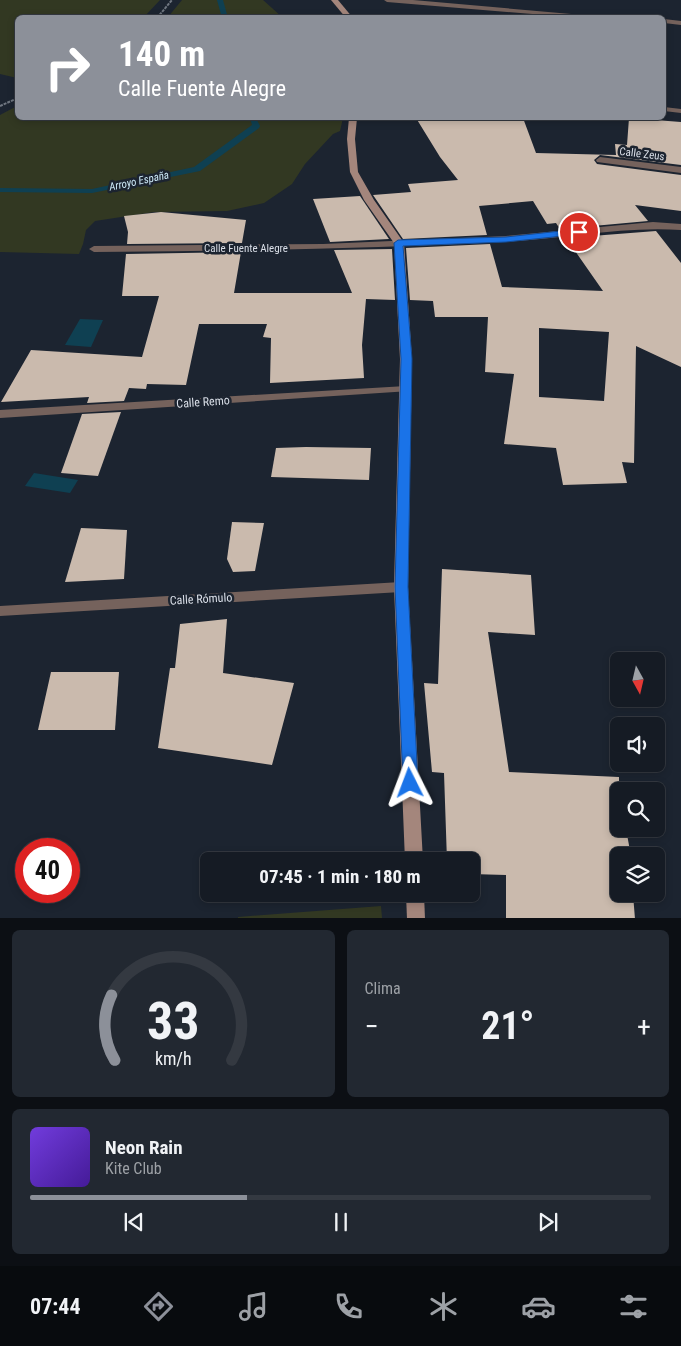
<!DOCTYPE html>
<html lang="es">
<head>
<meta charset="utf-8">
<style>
  :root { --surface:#151b24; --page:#222831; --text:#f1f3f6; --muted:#9da1a6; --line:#343941; --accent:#8c9099 }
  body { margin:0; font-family:"Roboto Condensed",sans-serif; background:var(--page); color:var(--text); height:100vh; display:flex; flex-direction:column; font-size:19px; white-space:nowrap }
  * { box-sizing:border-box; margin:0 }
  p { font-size:16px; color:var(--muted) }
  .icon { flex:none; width:28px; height:28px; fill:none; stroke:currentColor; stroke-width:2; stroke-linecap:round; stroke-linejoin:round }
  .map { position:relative; height:918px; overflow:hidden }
  .side { display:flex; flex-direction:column; gap:12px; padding:12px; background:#0c0f14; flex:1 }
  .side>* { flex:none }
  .guide { position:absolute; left:15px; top:15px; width:651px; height:105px; border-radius:8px; box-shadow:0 2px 8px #0003,0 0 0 1px var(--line); background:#8c9099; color:#fff; overflow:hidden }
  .needle { width:32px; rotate:172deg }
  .fabs { position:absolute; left:610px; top:652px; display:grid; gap:10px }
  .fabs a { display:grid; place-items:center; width:55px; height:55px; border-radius:8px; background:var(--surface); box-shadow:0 2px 8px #0003,0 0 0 1px var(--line); font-size:25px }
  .speed { position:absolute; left:15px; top:838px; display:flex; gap:10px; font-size:25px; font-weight:700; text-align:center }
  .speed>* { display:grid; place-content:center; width:65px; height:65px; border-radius:50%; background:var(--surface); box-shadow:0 2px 8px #0003,0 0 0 1px var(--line); line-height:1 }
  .speed .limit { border:8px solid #d22; background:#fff; color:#111 }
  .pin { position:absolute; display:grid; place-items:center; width:42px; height:42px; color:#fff; margin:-21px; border:2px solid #fff; border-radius:50%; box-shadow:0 1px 5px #0007 }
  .me { position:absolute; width:55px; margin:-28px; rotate:357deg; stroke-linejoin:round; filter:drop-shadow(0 0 4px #0008) }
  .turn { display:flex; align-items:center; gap:18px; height:105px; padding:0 20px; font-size:22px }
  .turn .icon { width:65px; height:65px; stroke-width:2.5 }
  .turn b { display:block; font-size:35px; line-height:42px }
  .big { font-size:38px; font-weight:700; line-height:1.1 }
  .side .widget { flex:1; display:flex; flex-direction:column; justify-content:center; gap:8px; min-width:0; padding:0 18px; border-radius:8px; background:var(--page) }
  .side .dial { align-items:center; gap:0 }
  .dial svg { height:130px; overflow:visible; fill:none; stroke:var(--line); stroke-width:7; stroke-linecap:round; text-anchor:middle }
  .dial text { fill:var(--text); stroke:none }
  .song { display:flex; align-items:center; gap:15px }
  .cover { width:60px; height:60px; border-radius:8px; background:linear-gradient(135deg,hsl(260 70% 55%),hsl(260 70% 35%)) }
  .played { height:5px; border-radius:2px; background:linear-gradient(90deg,var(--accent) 35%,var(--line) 35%) }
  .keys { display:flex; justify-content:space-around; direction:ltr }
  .heat { display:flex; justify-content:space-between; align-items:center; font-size:28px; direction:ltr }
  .side .tiles { flex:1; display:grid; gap:12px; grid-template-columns:1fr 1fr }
  .widget:last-child { grid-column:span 2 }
  .trip { position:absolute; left:200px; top:852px; width:280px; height:50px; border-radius:8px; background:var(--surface); box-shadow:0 2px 8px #0003,0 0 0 1px var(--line); font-weight:700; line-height:50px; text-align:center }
  .tabs { display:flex; height:80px; justify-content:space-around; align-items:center; background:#080b0e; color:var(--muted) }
  .tabs .icon { width:35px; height:35px }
  .tabs .active { color:var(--accent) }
  .tabs b { font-size:22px; color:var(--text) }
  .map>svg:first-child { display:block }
</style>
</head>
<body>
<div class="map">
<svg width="681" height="919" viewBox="0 0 681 919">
  <rect width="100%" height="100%" fill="#1c2430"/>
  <g fill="#323822">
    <path d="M0 0H160L144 17 18 18 17 78 0 74Z"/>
    <path d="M182 0H263L282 17H168Z"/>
    <path d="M17 106 18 118H343L340 131 333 134 305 164 292 184 264 203 227 211 154 212 95 221 86 230 83 244 79 254 0 252V115Z"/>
    <path d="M381 906 382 918H238V917Z"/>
  </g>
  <g fill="#0f4052">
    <path d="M80 319 103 320 91 347 65 345Z"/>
    <path d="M34 473 78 480 70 493 25 486Z"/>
  </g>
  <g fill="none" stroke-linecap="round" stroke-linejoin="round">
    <g fill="#0f4052" fill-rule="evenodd">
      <path d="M217 0H223L228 18H222Z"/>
      <path d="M250 118H256L260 126 259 128 200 171 92 193 0 192V188L92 189 194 167 252 125Z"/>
    </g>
  </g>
  <g fill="#cabaad" fill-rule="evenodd">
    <path d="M416 118H523L536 153 616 155 615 144 627 145 629 118 681 122V165L600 155 594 160 597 164 681 175V211L635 205 648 221 560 229 556 223 547 224 533 201 479 206 487 235 403 239 373 195 411 192 408 184 458 180 440 157Z"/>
    <path d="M360 196 389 239 330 242 313 199Z"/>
    <path d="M161 212 246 220 242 243 127 244 128 232 124 216Z"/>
    <path d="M656 231 681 263V367L636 346 634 463 622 462 627 483 563 485 556 448 504 444 514 374 485 372 488 317H435L433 301 410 300 406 248 490 244 502 287 603 291 566 238ZM539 328 609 332 604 401 539 397Z"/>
    <path d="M392 249 395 300 366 299 362 345 364 378 270 383 271 338 263 337 267 324H199L186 385 147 384 146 389 129 388 124 401 87 403 89 397 1 402 31 350 142 357 159 296H122L126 254 241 252 234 293H352L334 250Z"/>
    <path d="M121 412 98 476 61 473 82 414Z"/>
    <path d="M306 447 371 448 369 480 271 477 276 448Z"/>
    <path d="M232 522 264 523 255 571 233 572 227 559Z"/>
    <path d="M81 528 127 530 124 579 65 582Z"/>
    <path d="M442 569 531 575 535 635 488 632 509 772 619 777V829H626L631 856H619V894H633L635 919H506V875L471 874V861H447L444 773 432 772 424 683 438 684Z"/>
    <path d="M227 619 223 673 294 683 272 765 158 748 170 668H175L180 624Z"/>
    <path d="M51 672H119L115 730H38Z"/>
  </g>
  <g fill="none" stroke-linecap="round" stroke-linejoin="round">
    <g stroke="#707781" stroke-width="2" stroke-dasharray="3 1" stroke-linecap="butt">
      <path d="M157 18 172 0"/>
      <path d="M0 106 18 98"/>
    </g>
    <g fill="#75625c" fill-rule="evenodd">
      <path d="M384 0H413L617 18H581L387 2Z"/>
      <path d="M664 19 681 21V25L664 23Z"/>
      <path d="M664 107 681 109V113L664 111Z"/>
      <path d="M600 157 681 167V173L597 162 596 160Z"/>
      <path d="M653 222 681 224V230C622 226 563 239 503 242 367 249 231 251 94 252L89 249 94 246 323 244 506 236Z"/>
      <path d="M406 386 410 387 412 389 410 391 0 418V410Z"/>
      <path d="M401 582 406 584 408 587 406 590 401 592 0 616V606Z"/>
    </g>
    <g fill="#a4867c" fill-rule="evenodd">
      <path d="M331 0H338L353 18H346Z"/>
      <path d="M349 118H357L355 139 358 172 374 200 404 243 412 359 408 587 423 861H405L394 587 400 359 394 243 364 200 350 172 347 139Z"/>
      <path d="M406 894H424L425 919H407Z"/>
    </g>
  </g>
  <path fill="#1a73e8" stroke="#114b97" d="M579 229 584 232 582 234 506 242 403 246 412 359 408 587 418 783 415 787 410 789 405 787 403 783 395 587 401 359 394 243 398 240 506 237Z"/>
  <g text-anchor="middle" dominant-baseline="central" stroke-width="5" stroke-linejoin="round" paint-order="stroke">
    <g font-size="11" fill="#dadfe8" stroke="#1c2430">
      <text transform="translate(642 154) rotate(7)">Calle Zeus</text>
      <text x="246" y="248">Calle Fuente Alegre</text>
    </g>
    <g font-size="11" font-style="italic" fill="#cde9f7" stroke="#1c2430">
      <text transform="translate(139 181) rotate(-12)">Arroyo España</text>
    </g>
    <g font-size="12" fill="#dadfe8" stroke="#1c2430">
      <text transform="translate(203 402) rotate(-4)">Calle Remo</text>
      <text transform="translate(201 599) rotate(-3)">Calle Rómulo</text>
    </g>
  </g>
</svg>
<div class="fabs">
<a><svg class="needle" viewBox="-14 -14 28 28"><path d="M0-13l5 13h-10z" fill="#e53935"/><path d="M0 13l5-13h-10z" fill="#9da1a6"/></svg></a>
<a><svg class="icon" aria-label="sound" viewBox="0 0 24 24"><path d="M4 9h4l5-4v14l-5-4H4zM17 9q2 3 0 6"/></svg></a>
<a><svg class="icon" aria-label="search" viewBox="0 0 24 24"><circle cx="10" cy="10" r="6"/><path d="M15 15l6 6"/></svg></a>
<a><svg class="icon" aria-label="layers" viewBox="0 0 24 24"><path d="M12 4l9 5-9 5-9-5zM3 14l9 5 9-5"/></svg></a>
</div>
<div class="speed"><div class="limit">40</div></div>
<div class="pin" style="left:579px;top:232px;background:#d93025"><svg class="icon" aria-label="arrive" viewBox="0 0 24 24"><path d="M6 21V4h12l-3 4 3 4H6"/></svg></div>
<svg class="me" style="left:410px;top:783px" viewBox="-20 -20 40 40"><path d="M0-17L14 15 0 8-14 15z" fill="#1a73e8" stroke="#fff" stroke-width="4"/></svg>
<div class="trip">07:45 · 1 min · 180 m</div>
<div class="guide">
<div class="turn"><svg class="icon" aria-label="right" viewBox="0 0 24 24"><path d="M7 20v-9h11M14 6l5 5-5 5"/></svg><div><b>140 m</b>Calle Fuente Alegre</div></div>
</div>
</div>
<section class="side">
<div class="tiles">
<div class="widget dial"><svg viewBox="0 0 100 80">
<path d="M14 69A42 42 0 1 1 86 69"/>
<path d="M14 69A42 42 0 0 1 12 29" stroke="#8c9099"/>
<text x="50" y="56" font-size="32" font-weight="700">33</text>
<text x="50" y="72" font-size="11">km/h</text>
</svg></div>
<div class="widget"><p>Clima</p>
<div class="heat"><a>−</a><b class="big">21°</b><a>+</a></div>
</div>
<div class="widget">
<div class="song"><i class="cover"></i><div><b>Neon Rain</b><p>Kite Club</p></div></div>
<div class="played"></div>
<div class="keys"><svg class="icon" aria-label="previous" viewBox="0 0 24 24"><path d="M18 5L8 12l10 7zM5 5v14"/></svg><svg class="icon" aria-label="pause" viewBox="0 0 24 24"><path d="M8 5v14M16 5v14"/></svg><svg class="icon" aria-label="next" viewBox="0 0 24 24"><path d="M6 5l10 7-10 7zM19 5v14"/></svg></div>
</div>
</div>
</section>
<nav class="tabs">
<b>07:44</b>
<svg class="icon active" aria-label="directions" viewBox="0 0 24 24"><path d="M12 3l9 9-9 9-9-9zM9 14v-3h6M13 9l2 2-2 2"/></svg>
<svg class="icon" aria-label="music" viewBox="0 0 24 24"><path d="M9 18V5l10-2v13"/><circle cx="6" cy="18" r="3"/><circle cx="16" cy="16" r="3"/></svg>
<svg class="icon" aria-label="phone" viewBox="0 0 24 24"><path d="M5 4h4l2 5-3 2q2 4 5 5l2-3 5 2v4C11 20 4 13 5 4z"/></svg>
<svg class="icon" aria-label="climate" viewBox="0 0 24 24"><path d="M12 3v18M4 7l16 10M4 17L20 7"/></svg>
<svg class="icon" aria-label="car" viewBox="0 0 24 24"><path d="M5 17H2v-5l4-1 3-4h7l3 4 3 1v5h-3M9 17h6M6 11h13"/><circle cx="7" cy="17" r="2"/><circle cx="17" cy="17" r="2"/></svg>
<svg class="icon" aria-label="filters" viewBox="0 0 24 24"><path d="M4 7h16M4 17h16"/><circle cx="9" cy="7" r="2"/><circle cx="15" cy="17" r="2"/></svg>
</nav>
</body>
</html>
